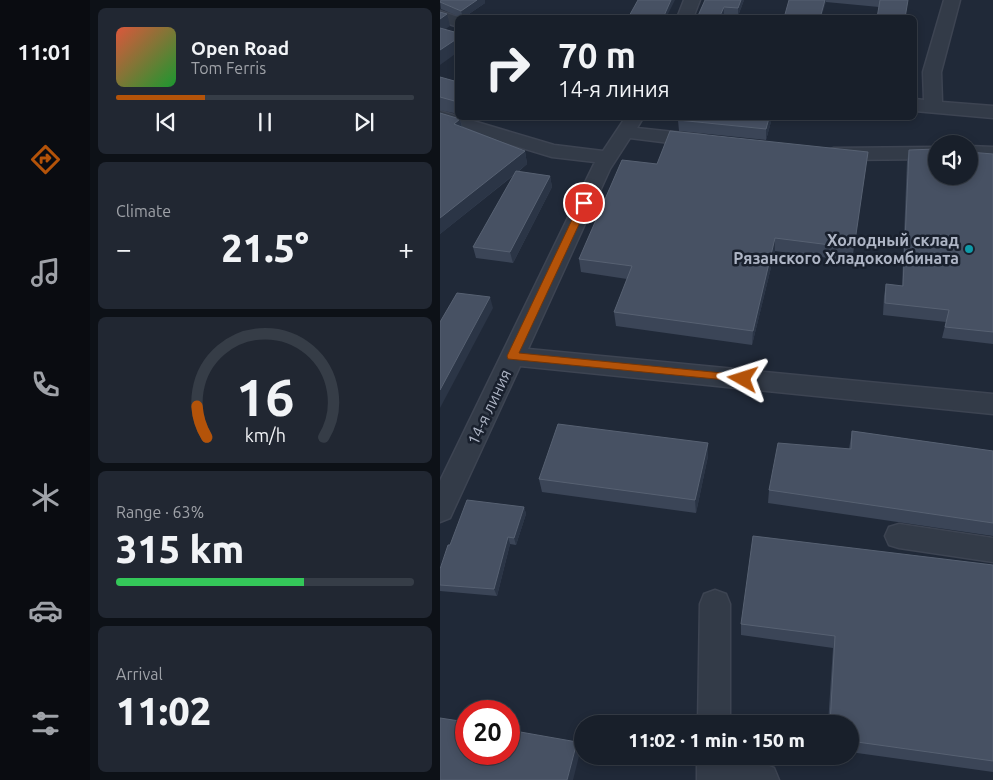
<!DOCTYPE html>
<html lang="en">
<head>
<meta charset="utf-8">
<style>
  :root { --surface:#181f2a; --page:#212732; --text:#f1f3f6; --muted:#9fa2a8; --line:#363d47; --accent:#b45309 }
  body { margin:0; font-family:Ubuntu,sans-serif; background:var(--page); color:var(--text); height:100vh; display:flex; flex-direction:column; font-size:19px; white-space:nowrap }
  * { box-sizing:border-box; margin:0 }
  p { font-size:16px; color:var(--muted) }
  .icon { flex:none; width:28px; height:28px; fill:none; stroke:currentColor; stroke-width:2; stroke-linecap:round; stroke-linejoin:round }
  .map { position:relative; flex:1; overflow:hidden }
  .side { display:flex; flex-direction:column; gap:8px; padding:8px; background:#0d1117; width:350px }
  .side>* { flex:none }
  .top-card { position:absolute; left:15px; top:15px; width:462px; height:105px; border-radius:8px; box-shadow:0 2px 8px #0003,0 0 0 1px var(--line); background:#181f2a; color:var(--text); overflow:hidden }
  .fabs { position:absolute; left:488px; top:135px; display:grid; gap:10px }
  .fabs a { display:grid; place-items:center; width:50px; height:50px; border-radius:50%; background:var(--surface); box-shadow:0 2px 8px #0003,0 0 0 1px var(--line); font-size:25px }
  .speed { position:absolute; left:15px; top:700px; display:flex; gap:10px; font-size:25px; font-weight:700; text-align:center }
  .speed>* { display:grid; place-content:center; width:65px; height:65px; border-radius:50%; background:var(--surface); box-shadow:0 2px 8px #0003,0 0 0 1px var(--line); line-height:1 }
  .speed .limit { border:8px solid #d22; background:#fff; color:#111 }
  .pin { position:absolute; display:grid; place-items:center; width:42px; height:42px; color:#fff; margin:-21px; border:2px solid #fff; border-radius:50%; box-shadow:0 1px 5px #0007 }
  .me { position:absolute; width:55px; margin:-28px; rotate:276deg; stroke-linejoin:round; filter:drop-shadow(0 0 4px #0008) }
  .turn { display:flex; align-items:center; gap:18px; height:105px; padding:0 20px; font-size:22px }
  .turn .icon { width:65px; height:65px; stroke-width:2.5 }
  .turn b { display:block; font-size:35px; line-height:42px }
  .big { font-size:38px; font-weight:800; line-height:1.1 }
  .side .widget { flex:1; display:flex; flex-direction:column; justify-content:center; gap:8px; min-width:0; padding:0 18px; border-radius:8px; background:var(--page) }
  .side .dial { align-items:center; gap:0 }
  .dial svg { height:130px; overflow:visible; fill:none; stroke:var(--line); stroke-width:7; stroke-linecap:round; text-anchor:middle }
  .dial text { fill:var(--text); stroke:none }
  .song { display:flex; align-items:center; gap:15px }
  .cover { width:60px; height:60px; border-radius:8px; background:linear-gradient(135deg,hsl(10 70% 55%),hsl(130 70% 35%)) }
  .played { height:5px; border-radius:2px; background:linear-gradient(90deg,var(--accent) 30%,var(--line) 30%) }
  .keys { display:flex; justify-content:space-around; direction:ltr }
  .heat { display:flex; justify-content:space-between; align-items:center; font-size:28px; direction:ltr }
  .charge { height:8px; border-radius:4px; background:linear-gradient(90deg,#34c759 63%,var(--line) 0) }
  .trip { position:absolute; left:134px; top:715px; width:285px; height:50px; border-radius:25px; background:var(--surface); box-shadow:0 2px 8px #0003,0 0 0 1px var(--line); font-weight:800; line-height:50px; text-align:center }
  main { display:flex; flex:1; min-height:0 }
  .menu { display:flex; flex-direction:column; width:90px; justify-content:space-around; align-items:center; background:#0a0c11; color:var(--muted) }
  .menu .icon { width:35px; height:35px }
  .menu .selected { color:var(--accent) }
  .menu b { font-size:22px; color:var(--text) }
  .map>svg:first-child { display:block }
</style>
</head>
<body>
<main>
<nav class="menu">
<b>11:01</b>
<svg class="icon selected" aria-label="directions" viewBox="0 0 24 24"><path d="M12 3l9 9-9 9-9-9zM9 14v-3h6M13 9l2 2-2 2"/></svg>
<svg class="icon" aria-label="music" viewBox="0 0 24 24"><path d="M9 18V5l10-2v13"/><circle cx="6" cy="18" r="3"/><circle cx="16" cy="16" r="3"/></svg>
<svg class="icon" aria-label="phone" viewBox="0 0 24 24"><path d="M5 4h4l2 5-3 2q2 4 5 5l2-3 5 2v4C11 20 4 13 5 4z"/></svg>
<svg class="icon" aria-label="climate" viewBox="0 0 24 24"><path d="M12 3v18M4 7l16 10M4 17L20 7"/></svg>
<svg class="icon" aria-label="car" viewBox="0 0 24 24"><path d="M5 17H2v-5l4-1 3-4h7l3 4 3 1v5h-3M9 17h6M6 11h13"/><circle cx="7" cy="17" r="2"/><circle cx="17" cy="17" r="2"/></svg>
<svg class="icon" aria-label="filters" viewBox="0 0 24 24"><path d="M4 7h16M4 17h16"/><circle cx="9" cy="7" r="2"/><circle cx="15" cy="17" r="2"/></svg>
</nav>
<section class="side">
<div class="widget">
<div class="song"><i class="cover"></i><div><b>Open Road</b><p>Tom Ferris</p></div></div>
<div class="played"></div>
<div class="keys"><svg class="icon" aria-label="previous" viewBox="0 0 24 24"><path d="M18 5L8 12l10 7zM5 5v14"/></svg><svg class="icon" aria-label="pause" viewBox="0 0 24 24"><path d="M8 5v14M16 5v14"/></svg><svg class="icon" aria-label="next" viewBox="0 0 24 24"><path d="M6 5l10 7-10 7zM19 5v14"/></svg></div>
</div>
<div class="widget"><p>Climate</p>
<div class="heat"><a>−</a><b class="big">21.5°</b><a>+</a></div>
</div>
<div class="widget dial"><svg viewBox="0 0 100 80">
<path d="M14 69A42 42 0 1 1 86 69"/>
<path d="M14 69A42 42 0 0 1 8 50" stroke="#b45309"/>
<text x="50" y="56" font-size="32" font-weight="700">16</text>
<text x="50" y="72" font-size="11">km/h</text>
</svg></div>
<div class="widget"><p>Range · 63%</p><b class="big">315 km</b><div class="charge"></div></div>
<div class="widget"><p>Arrival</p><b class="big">11:02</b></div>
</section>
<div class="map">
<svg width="553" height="780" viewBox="0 0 553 780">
  <rect width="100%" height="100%" fill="#202938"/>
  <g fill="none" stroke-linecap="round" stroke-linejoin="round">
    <g stroke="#3d4452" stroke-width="3">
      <g id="minor">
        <path d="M244 0H260L253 18H237Z"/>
        <path d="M504 0H520L501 72 502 102 553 106V118L475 111V99L484 100 483 72Z"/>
        <path d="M0 11 21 18H18V27L0 21Z"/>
        <path d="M0 111 114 145 163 151 185 118H203L197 128 262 135 269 137 272 141 269 145 262 147 190 138 170 169 88 349 553 394V414L80 366 10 518 0 522V481L155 162 112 157 0 123Z"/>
        <path d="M529 146 553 147V159L529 158Z"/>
        <path d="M496 147V159L394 160 387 158 384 154 387 150 394 148Z"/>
        <path d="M459 524 553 538V562L459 548 449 545 445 536 449 527Z"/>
        <path d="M275 590 286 594 290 604V724H258L260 604 264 594Z"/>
        <path d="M257 756H291V761L310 758 334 768 339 780H257Z"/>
      </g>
    </g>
    <use href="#minor" fill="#333b48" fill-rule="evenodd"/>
  </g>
  <g fill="#3b4557">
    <path d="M304 0 298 16 284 14 283 18H257Z"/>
    <path d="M349 0H468L439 7 386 2Z"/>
    <path d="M0 1 45 3 23 18H22L1 9Z"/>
    <path d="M0 77 18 82V114L0 110Z"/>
    <path d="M0 113 20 119 22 126 85 151 87 164 78 172 110 176 112 187 73 263 36 258 33 247 74 175 0 234Z"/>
    <path d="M28 118H40L37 120Z"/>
    <path d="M239 118H332L326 140 239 131 238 120Z"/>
    <path d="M469 150 553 154V344L502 338 506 322 443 315 444 296 446 284 462 286 467 161Z"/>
    <path d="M428 152 412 261 335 251 312 345 176 326 174 312 187 279 141 272 139 259 217 164Z"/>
    <path d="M412 431 553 451V536L328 503 329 490 409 449Z"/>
    <path d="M268 456 256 513 102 492 99 479Z"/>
    <path d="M84 507 86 514 76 545 70 544 57 596 0 591V569Z"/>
    <path d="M553 565V772L410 752V724H388L393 648 301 635V624Z"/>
  </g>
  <g fill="#2b3546">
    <path d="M37 0H45V3L23 18 21 11Z"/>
    <path d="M231 0H235L226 18H223Z"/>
    <path d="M301 0H304L298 16V8Z"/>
    <path d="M385 0H386V2L381 18H380Z"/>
    <path d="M284 7V14L283 18H279Z"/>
    <path d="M7 14 10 26 0 33V19Z"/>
    <path d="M18 38V52L0 65V50Z"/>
    <path d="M329 118H332L326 140V129Z"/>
    <path d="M20 119 23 132 14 124Z"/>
    <path d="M85 151 87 164 0 234V218Z"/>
    <path d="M110 176 112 187 73 263 70 252Z"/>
    <path d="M335 238V251L312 345 313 331Z"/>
    <path d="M50 297 53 308 0 408V390Z"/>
    <path d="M268 443V456L256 513 255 500Z"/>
    <path d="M84 507 86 514 76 545 74 538Z"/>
    <path d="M68 537 70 544 57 596 54 589Z"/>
    <path d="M137 742 140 752 133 780H127Z"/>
  </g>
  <g fill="#475163" stroke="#576172">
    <path d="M2 0H37L21 11 0 2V1Z"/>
    <path d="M198 0H231L223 18H188Z"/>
    <path d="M265 0H301L298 8 284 7 279 18H257Z"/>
    <path d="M349 0H385L380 18H344Z"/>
    <path d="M440 0H468L465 18H437Z"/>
    <path d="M0 12 7 14 0 19Z"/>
    <path d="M0 28 18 33V38L0 50Z"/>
    <path d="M0 77 18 82V102L0 97Z"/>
    <path d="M0 113 20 119 14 124 85 151 0 218Z"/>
    <path d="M239 118H329L326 129 238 120Z"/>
    <path d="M230 131 428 152 414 248 335 238 313 331 174 312 192 266 139 259 182 160 217 164Z"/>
    <path d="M496 149V176H529V152L553 154V332L505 327 509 310 445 303 446 284 463 286 469 150Z"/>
    <path d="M76 171 110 176 70 252 33 247Z"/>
    <path d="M17 293 50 297 0 390V322Z"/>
    <path d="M118 424 268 443 255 500 99 479Z"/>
    <path d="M412 431 553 451V523L329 490 338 443 411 449Z"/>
    <path d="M27 500 84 507 74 538 68 537 54 589 0 585V569L8 545H10Z"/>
    <path d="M313 536 553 565V761L410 741V724H390L395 636 301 624Z"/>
    <path d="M0 718 26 722V754H69V730L137 742 127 780H0Z"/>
  </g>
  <path fill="#b45309" stroke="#753606" d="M144 200 149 203 79 353 303 375 309 379 307 382 68 359 67 356 140 203Z"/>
  <circle fill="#0f9aa8" stroke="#19202d" stroke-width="2" cx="529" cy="249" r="5"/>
  <g text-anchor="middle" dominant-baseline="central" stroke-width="5" stroke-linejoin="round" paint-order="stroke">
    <g font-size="16" font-weight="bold" fill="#aeb5c5" stroke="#19202d" text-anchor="end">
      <text x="519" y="240">Холодный склад<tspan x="519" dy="18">Рязанского Хладокомбината</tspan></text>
    </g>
    <g font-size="16" fill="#aeb5c5" stroke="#19202d">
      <text transform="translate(49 407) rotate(-65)">14-я линия</text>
    </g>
  </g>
</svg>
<div class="fabs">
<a><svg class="icon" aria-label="sound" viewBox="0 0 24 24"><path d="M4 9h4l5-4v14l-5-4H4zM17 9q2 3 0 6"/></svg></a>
</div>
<div class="speed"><div class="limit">20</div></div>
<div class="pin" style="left:144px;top:203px;background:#d93025"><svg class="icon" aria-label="arrive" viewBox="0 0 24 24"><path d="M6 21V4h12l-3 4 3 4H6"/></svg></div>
<svg class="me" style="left:303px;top:379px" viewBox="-20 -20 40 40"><path d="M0-17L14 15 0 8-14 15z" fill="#b45309" stroke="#fff" stroke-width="4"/></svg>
<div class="trip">11:02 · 1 min · 150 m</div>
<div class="top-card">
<div class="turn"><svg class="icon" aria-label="right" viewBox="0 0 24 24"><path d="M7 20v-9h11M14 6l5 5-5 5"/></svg><div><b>70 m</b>14-я линия</div></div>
</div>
</div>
</main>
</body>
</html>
